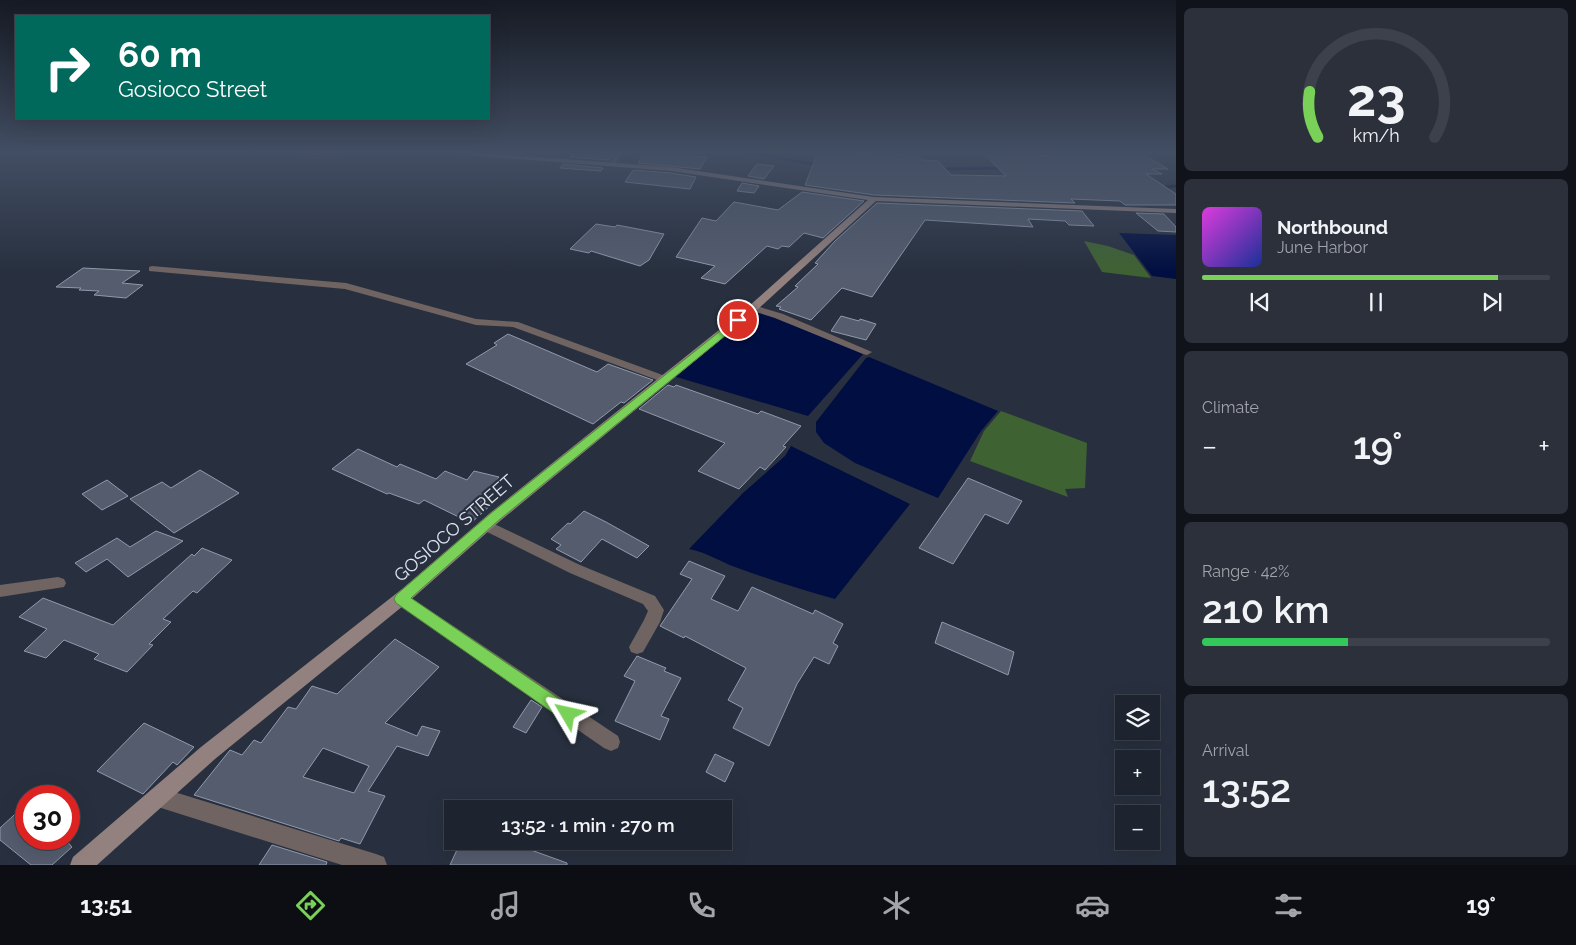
<!DOCTYPE html>
<html lang="en">
<head>
<meta charset="utf-8">
<style>
  :root { --surface:#1e242f; --page:#2b303b; --text:#f1f3f6; --muted:#a1a4aa; --line:#3c414b; --accent:#79d157 }
  body { margin:0; font-family:Raleway,sans-serif; background:var(--page); color:var(--text); height:100vh; display:flex; flex-direction:column; font-size:19px; white-space:nowrap }
  * { box-sizing:border-box; margin:0 }
  p { font-size:16px; color:var(--muted) }
  .icon { flex:none; width:28px; height:28px; fill:none; stroke:currentColor; stroke-width:2; stroke-linecap:round; stroke-linejoin:round }
  .map { position:relative; flex:1; overflow:hidden }
  .side { display:flex; flex-direction:column; gap:8px; padding:8px; background:#10141a; width:400px }
  .side>* { flex:none }
  .top-card { position:absolute; left:15px; top:15px; width:475px; height:105px; border-radius:0px; box-shadow:0 5px 20px #0002,0 0 0 1px var(--line); background:#00695c; color:#fff; overflow:hidden }
  .tools { position:absolute; left:1115px; top:695px; display:grid; gap:10px }
  .tools a { display:grid; place-items:center; width:45px; height:45px; border-radius:0px; background:var(--surface); box-shadow:0 5px 20px #0002,0 0 0 1px var(--line); font-size:25px }
  .speed { position:absolute; left:15px; top:785px; display:flex; gap:10px; font-size:25px; font-weight:700; text-align:center }
  .speed>* { display:grid; place-content:center; width:65px; height:65px; border-radius:50%; background:var(--surface); box-shadow:0 5px 20px #0002,0 0 0 1px var(--line); line-height:1 }
  .speed .limit { border:8px solid #d22; background:#fff; color:#111 }
  .pin { position:absolute; display:grid; place-items:center; width:42px; height:42px; color:#fff; margin:-21px; border:2px solid #fff; border-radius:50%; box-shadow:0 1px 5px #0007 }
  .me { position:absolute; width:55px; margin:-28px; rotate:306deg; stroke-linejoin:round; filter:drop-shadow(0 0 4px #0008) }
  .turn { display:flex; align-items:center; gap:18px; height:105px; padding:0 20px; font-size:22px }
  .turn .icon { width:65px; height:65px; stroke-width:2.5 }
  .turn b { display:block; font-size:35px; line-height:42px }
  .big { font-size:38px; font-weight:600; line-height:1.1 }
  .side .widget { flex:1; display:flex; flex-direction:column; justify-content:center; gap:8px; min-width:0; padding:0 18px; border-radius:8px; background:var(--page) }
  .side .dial { align-items:center; gap:0 }
  .dial svg { height:130px; overflow:visible; fill:none; stroke:var(--line); stroke-width:7; stroke-linecap:round; text-anchor:middle }
  .dial text { fill:var(--text); stroke:none }
  .song { display:flex; align-items:center; gap:15px }
  .cover { width:60px; height:60px; border-radius:8px; background:linear-gradient(135deg,hsl(300 70% 55%),hsl(230 70% 35%)) }
  .played { height:5px; border-radius:2px; background:linear-gradient(90deg,var(--accent) 85%,var(--line) 85%) }
  .keys { display:flex; justify-content:space-around; direction:ltr }
  .heat { display:flex; justify-content:space-between; align-items:center; font-size:28px; direction:ltr }
  .charge { height:8px; border-radius:4px; background:linear-gradient(90deg,#34c759 42%,var(--line) 0) }
  .trip { position:absolute; left:444px; top:800px; width:288px; height:50px; border-radius:0px; background:var(--surface); box-shadow:0 5px 20px #0002,0 0 0 1px var(--line); font-weight:600; line-height:50px; text-align:center }
  .menu { display:flex; height:80px; justify-content:space-around; align-items:center; background:#0c0e13; color:var(--muted) }
  .menu .icon { width:35px; height:35px }
  .menu .on { color:var(--accent) }
  .menu b { font-size:22px; color:var(--text) }
  main { display:flex; flex:1; min-height:0 }
  .map>svg:first-child { display:block }
</style>
</head>
<body>
<main>
<div class="map">
<svg width="1176" height="865" viewBox="0 0 1176 865">
  <rect width="100%" height="100%" fill="#28303f"/>
  <g fill="#3f6233">
    <path d="M1084 241 1108 246 1134 255 1151 278 1102 272Z"/>
    <path d="M1001 411 1087 443 1085 488 1065 489 1068 497 970 461 984 431Z"/>
  </g>
  <g fill="#000e41">
    <path d="M1119 233 1176 235V279L1152 276Z"/>
    <path d="M757 311 864 353 808 416 673 376 740 322Z"/>
    <path d="M869 357 998 411 981 431 938 498 855 463 824 443 816 432V422L866 358Z"/>
    <path d="M791 446 910 504 835 599C801 590 768 579 735 567 719 561 706 552 689 549L743 493 785 456Z"/>
  </g>
  <g fill="none" stroke-linecap="round" stroke-linejoin="round">
    <g stroke="#000e41" stroke-width="3">
      <path d="M741 151 819 165"/>
      <path d="M940 169 1003 168"/>
      <path d="M1158 188 1176 186"/>
    </g>
  </g>
  <g fill="#545c6e" stroke="#919aad" fill-rule="evenodd">
    <path d="M575 151H616L609 160 569 157Z"/>
    <path d="M645 151H692L690 156 707 157 700 169 638 163Z"/>
    <path d="M981 151 1046 156H1048L1044 151H1138L1168 169H1152L1162 174H1146L1176 194V205H1125L1120 201 1071 199 1075 203 874 195 805 185 818 152 917 155 922 160 938 161 951 175 1006 176Z"/>
    <path d="M563 164 603 168 601 171 560 168Z"/>
    <path d="M757 164 774 166 764 179 748 176Z"/>
    <path d="M633 170 671 173 696 177 690 189 625 182Z"/>
    <path d="M742 183 759 186 754 193 737 191Z"/>
    <path d="M802 192 864 201 823 238 804 233 789 247 782 246 778 249 767 246 725 284 701 278 715 266 676 257 702 218 716 221 734 202 778 210Z"/>
    <path d="M877 203 1082 211 1094 226 1069 225 1065 221 1028 219 1033 227 925 220 872 297 842 288 811 320 779 309 781 307 776 306 798 287 795 286 818 264 815 263 835 241Z"/>
    <path d="M1136 213 1164 214 1176 227V232L1158 231Z"/>
    <path d="M596 224 615 227 617 225 664 234 649 260 640 266 591 251 589 253 570 249Z"/>
    <path d="M83 268 140 271 122 283 143 285 126 298 94 295 99 291 79 290 81 288 56 287Z"/>
    <path d="M841 316 859 321 860 319 876 324 866 340 831 331Z"/>
    <path d="M508 334 597 372 608 364 653 380 624 403 621 402 593 424 466 364 497 345 494 343Z"/>
    <path d="M668 385 674 387 676 385 758 414 761 411 801 426 783 446 786 447 765 470 760 467 739 489 698 471 725 443 639 409Z"/>
    <path d="M358 449 397 467 400 464 436 479 445 471 467 480 474 471 499 477 483 500 492 504 471 523 424 500 419 504 389 493 387 494 332 469Z"/>
    <path d="M200 470 239 493 174 533 130 499 162 482 171 488Z"/>
    <path d="M968 478 1022 501 1008 524 985 514 953 564 919 548Z"/>
    <path d="M107 480 128 496 102 510 82 494Z"/>
    <path d="M584 511 606 522 649 546 637 558 602 539 581 562 556 549 561 545 551 539 568 523 570 524Z"/>
    <path d="M156 531 183 541 128 577 107 559 86 572 75 563 117 538 130 547Z"/>
    <path d="M202 548 232 560 197 593 193 591 163 619 171 622 149 644 153 645 127 672 94 659 99 654 64 640 46 658 24 651 47 629 19 617 43 598 113 625 192 554 194 556Z"/>
    <path d="M689 561 725 576 711 599 738 611 752 587 813 614 815 610 843 624 833 643 838 646 829 664 814 657 797 684 769 746 733 728 743 708 728 700 746 668 685 636 684 638 660 626 692 579 680 574Z"/>
    <path d="M942 622 1014 652 1008 675 935 643Z"/>
    <path d="M395 639 439 667 385 723 417 736 422 726 440 731 428 756 397 746 368 791 385 796 360 844 341 838 339 841 194 795 230 750 242 755 254 740 261 743 288 707 296 709 312 686 337 694ZM323 748 369 766 354 793 303 777Z"/>
    <path d="M637 656 666 668 664 671 681 678 661 716 669 719 660 740 615 721 635 681 624 676Z"/>
    <path d="M531 700 542 707 526 733 513 727Z"/>
    <path d="M144 723 194 747 177 765 173 762 143 794 97 771Z"/>
    <path d="M715 754 734 763 725 782 706 772Z"/>
    <path d="M26 804V839H65L72 847 52 865H31L0 840V828Z"/>
    <path d="M461 841H506L567 863V865H450Z"/>
    <path d="M272 845 327 862 326 865H259Z"/>
  </g>
  <g fill="none" stroke-linecap="round" stroke-linejoin="round">
    <g fill="#6f6462" fill-rule="evenodd">
      <path d="M618 151H624L615 164H611L610 163Z"/>
      <path d="M152 266 346 283 476 319 518 322 668 377 670 379 668 381H660L513 327 476 325 345 289 149 271V267Z"/>
      <path d="M753 305 783 314 872 352 867 355 863 354 775 318 749 310V306Z"/>
      <path d="M486 520 580 565 655 596 664 610 660 622 643 652 637 654 631 652 629 647 644 620 648 611 643 604 570 573 481 529 479 525 481 521Z"/>
      <path d="M58 577 64 579 66 583 64 587 0 597V585Z"/>
      <path d="M401 593 407 595 618 736 620 742 618 748 611 751 604 748 395 603 393 599 395 595Z"/>
      <path d="M158 787 376 854 384 857 387 865H342L158 807 151 804 148 797 151 790Z"/>
    </g>
    <g fill="#92817e" fill-rule="evenodd">
      <path d="M237 151H422L419 153 317 155 240 153Z"/>
      <path d="M436 151H459L671 167 874 197 1176 209V213L876 201 757 310 500 521 414 597 215 759 97 865H70L73 857 201 747 402 589 490 513 749 306 868 200 671 171 439 153Z"/>
    </g>
  </g>
  <linearGradient id="sky" x2="0" y2="1"><stop stop-color="#161a23"/><stop offset="0.56" stop-color="#424e63"/><stop offset="1" stop-color="#424e63" stop-opacity="0"/></linearGradient>
  <rect width="1176" height="272" fill="url(#sky)"/>
  <path fill="#79d157" stroke="#4f8839" d="M738 317 742 318V322L499 520 411 598 574 709 576 714 574 719 568 721 562 719 396 603 394 599 396 595 490 514Z"/>
  <g text-anchor="middle" dominant-baseline="central" stroke-width="4.5" stroke-linejoin="round" paint-order="stroke">
    <g font-size="18" fill="#e1e6f1" stroke="#28303f">
      <text transform="translate(454 528) rotate(-41)">GOSIOCO STREET</text>
    </g>
  </g>
</svg>
<div class="tools">
<a><svg class="icon" aria-label="layers" viewBox="0 0 24 24"><path d="M12 4l9 5-9 5-9-5zM3 14l9 5 9-5"/></svg></a>
<a>+</a>
<a>−</a>
</div>
<div class="speed"><div class="limit">30</div></div>
<div class="pin" style="left:738px;top:320px;background:#d93025"><svg class="icon" aria-label="arrive" viewBox="0 0 24 24"><path d="M6 21V4h12l-3 4 3 4H6"/></svg></div>
<svg class="me" style="left:568px;top:714px" viewBox="-20 -20 40 40"><path d="M0-17L14 15 0 8-14 15z" fill="#79d157" stroke="#fff" stroke-width="4"/></svg>
<div class="trip">13:52 · 1 min · 270 m</div>
<div class="top-card">
<div class="turn"><svg class="icon" aria-label="right" viewBox="0 0 24 24"><path d="M7 20v-9h11M14 6l5 5-5 5"/></svg><div><b>60 m</b>Gosioco Street</div></div>
</div>
</div>
<section class="side">
<div class="widget dial"><svg viewBox="0 0 100 80">
<path d="M14 69A42 42 0 1 1 86 69"/>
<path d="M14 69A42 42 0 0 1 9 41" stroke="#79d157"/>
<text x="50" y="56" font-size="32" font-weight="700">23</text>
<text x="50" y="72" font-size="11">km/h</text>
</svg></div>
<div class="widget">
<div class="song"><i class="cover"></i><div><b>Northbound</b><p>June Harbor</p></div></div>
<div class="played"></div>
<div class="keys"><svg class="icon" aria-label="previous" viewBox="0 0 24 24"><path d="M18 5L8 12l10 7zM5 5v14"/></svg><svg class="icon" aria-label="pause" viewBox="0 0 24 24"><path d="M8 5v14M16 5v14"/></svg><svg class="icon" aria-label="next" viewBox="0 0 24 24"><path d="M6 5l10 7-10 7zM19 5v14"/></svg></div>
</div>
<div class="widget"><p>Climate</p>
<div class="heat"><a>−</a><b class="big">19°</b><a>+</a></div>
</div>
<div class="widget"><p>Range · 42%</p><b class="big">210 km</b><div class="charge"></div></div>
<div class="widget"><p>Arrival</p><b class="big">13:52</b></div>
</section>
</main>
<nav class="menu">
<b>13:51</b>
<svg class="icon on" aria-label="directions" viewBox="0 0 24 24"><path d="M12 3l9 9-9 9-9-9zM9 14v-3h6M13 9l2 2-2 2"/></svg>
<svg class="icon" aria-label="music" viewBox="0 0 24 24"><path d="M9 18V5l10-2v13"/><circle cx="6" cy="18" r="3"/><circle cx="16" cy="16" r="3"/></svg>
<svg class="icon" aria-label="phone" viewBox="0 0 24 24"><path d="M5 4h4l2 5-3 2q2 4 5 5l2-3 5 2v4C11 20 4 13 5 4z"/></svg>
<svg class="icon" aria-label="climate" viewBox="0 0 24 24"><path d="M12 3v18M4 7l16 10M4 17L20 7"/></svg>
<svg class="icon" aria-label="car" viewBox="0 0 24 24"><path d="M5 17H2v-5l4-1 3-4h7l3 4 3 1v5h-3M9 17h6M6 11h13"/><circle cx="7" cy="17" r="2"/><circle cx="17" cy="17" r="2"/></svg>
<svg class="icon" aria-label="filters" viewBox="0 0 24 24"><path d="M4 7h16M4 17h16"/><circle cx="9" cy="7" r="2"/><circle cx="15" cy="17" r="2"/></svg>
<b>19°</b>
</nav>
</body>
</html>
